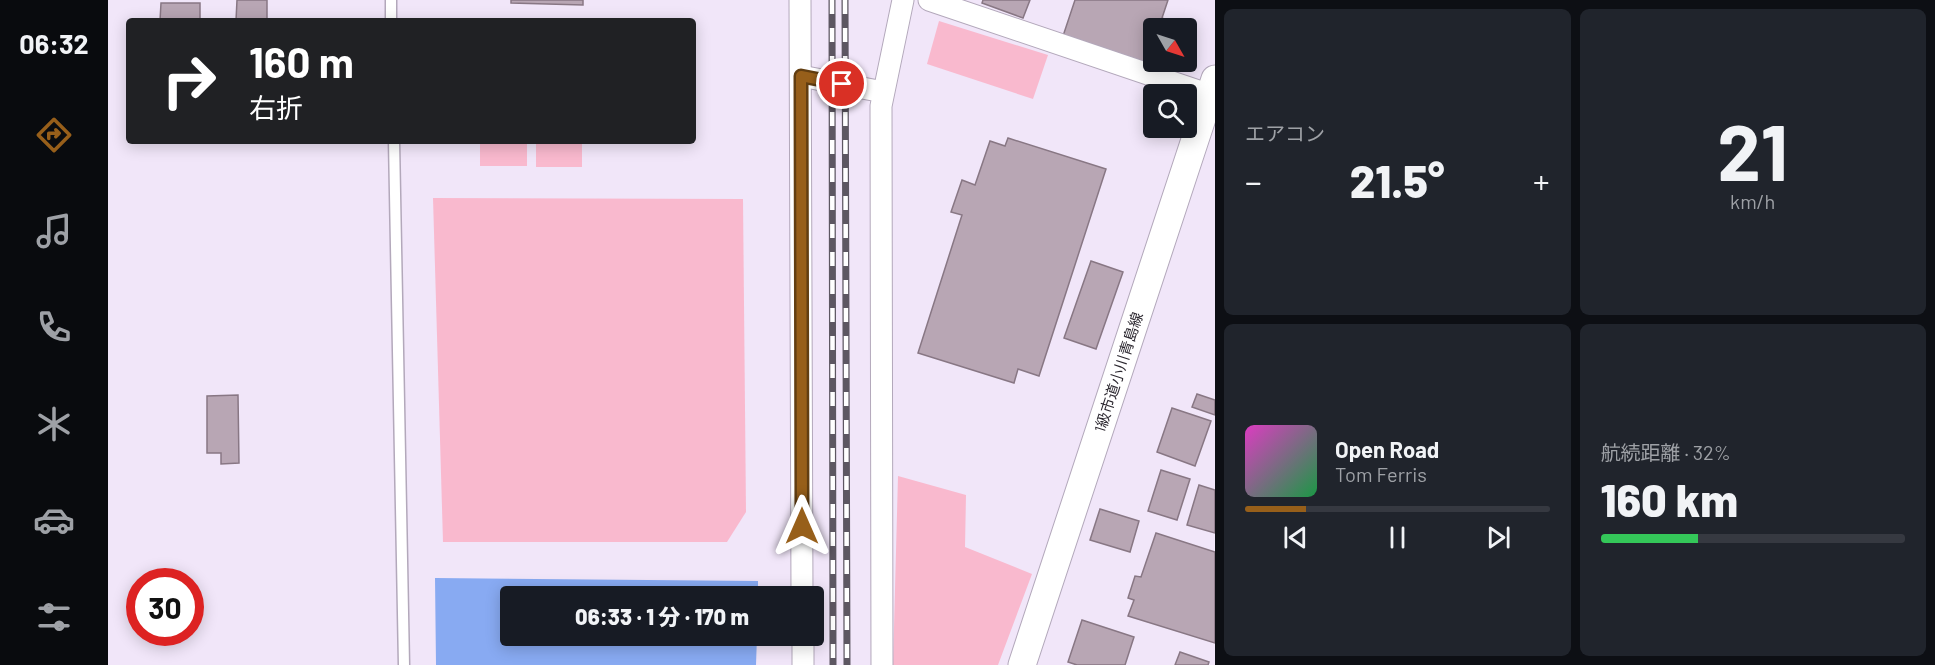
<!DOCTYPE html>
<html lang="ja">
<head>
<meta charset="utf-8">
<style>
  :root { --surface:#171b24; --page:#20242c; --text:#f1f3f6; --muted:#9ea1a6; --line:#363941; --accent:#975f1a }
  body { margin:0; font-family:Barlow,"Noto Sans JP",sans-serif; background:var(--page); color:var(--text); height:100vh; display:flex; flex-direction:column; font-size:22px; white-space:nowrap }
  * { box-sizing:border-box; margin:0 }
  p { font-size:20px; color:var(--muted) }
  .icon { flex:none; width:33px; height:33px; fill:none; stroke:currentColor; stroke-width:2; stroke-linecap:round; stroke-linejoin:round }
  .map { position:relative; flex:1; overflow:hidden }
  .drawer { display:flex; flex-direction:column; gap:9px; padding:9px; background:#0d0f14; width:720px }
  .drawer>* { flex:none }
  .top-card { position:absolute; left:18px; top:18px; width:570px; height:126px; border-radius:6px; box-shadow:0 3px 15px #0003; background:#202124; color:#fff; overflow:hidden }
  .needle { width:39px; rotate:129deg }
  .controls { position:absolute; left:1035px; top:18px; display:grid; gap:12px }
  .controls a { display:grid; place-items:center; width:54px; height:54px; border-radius:6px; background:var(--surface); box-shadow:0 3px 15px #0003; font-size:30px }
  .speed { position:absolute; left:18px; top:568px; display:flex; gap:12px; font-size:30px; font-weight:700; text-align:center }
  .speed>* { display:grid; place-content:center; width:78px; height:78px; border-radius:50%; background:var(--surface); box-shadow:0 3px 15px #0003; line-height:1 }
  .speed .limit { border:9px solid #d22; background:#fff; color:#111 }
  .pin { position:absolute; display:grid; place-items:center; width:51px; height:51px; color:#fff; margin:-26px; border:3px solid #fff; border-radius:50%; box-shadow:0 2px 6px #0007 }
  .me { position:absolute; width:66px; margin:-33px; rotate:0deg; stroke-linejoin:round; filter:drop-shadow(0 0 4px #0008) }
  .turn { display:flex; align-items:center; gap:21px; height:126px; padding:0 24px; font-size:27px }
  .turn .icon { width:78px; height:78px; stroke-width:2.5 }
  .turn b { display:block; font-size:42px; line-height:51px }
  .big { font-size:45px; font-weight:800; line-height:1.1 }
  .drawer .widget { flex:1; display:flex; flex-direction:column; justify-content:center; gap:9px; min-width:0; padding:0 21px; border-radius:9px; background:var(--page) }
  .drawer .dial { align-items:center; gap:0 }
  .dial b { font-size:78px; line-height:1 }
  .song { display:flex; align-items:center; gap:18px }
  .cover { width:72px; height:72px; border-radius:9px; background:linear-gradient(135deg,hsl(310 70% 55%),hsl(140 70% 35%)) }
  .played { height:6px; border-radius:3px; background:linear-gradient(90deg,var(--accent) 20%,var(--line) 20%) }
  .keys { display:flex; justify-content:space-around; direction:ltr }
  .heat { display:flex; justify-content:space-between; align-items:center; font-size:33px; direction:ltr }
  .charge { height:9px; border-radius:4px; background:linear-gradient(90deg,#34c759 32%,var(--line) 0) }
  .drawer .tiles { flex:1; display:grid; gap:9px; grid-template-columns:repeat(2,1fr) }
  .trip { position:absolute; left:392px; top:586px; width:324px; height:60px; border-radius:6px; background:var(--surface); box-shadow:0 3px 15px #0003; font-weight:800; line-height:60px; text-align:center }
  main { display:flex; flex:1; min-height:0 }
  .menu { display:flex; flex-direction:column; width:108px; justify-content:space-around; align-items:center; background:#090b0e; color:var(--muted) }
  .menu .icon { width:42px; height:42px }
  .menu .selected { color:var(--accent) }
  .menu b { font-size:27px; color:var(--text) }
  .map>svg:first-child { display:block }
</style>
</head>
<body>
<main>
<nav class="menu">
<b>06:32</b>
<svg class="icon selected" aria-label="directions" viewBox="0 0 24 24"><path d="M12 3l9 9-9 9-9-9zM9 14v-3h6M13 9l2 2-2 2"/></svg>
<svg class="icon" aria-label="music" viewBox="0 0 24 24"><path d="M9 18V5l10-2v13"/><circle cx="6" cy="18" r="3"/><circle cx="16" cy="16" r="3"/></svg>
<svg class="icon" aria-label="phone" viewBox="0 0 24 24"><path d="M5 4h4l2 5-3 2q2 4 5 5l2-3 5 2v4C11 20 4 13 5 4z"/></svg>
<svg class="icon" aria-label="climate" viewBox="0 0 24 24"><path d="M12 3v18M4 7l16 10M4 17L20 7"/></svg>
<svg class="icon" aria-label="car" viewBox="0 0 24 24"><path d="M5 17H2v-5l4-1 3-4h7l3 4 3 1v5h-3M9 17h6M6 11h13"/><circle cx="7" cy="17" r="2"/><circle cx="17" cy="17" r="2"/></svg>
<svg class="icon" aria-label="filters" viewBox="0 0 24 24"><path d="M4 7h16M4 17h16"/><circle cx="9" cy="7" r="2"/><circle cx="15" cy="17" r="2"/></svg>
</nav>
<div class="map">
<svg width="1107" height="665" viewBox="0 0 1107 665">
  <rect width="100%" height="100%" fill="#f1e6f9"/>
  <g fill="#f9b9ce">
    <path d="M831 21 940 55 925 99 819 64Z"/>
    <rect x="372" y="141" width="47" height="25"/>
    <rect x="428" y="141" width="46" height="26"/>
    <path d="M325 198 635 199 638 512 619 542H335Z"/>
    <path d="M790 476 858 495 857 547 924 574 890 665H785Z"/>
  </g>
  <path fill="#88aaf2" d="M327 578 650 581V597H402V636H649L648 665H328Z"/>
  <g fill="#b8a6b4" stroke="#887784" stroke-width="1.5">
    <path d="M129 0H159V21H128Z"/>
    <path d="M403 0H475V5L403 3Z"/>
    <path d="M875 0H922L915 18 874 3Z"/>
    <path d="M967 0H1060L1054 18 1062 21 1059 28H1046V67L955 36Z"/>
    <path d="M53 3H92V21H52Z"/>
    <path d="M900 138 998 169 931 376 910 369 906 383 810 353 854 215 843 212 854 180 867 185 882 141 897 146Z"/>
    <path d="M983 261 1015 272 988 349 956 338Z"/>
    <path d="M1089 394 1107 400V415L1084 407Z"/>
    <path d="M130 395 131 463 113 464V453H99V396Z"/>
    <path d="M1064 408 1103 421 1087 466 1049 452Z"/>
    <path d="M1053 470 1082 479 1069 520 1040 511Z"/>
    <path d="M1091 485 1107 490V533L1079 525Z"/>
    <path d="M992 509 1031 521 1022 552 982 540Z"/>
    <path d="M1048 533 1107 552V643L1020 616 1026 600 1020 598 1027 576 1033 577Z"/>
    <path d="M974 620 1026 637 1017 665H969L960 662Z"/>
    <path d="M1072 652 1101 662 1100 665H1067Z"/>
  </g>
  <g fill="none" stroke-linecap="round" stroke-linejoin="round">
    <g stroke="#b3a8bb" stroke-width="13">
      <g id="service">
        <path d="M283 0V21"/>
        <path d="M286 141 296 665"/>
      </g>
    </g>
    <g stroke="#b3a8bb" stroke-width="23">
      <g id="minor">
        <path d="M692 0 694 597"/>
        <path d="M821 0 1102 95"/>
        <path d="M693 76 775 92"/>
        <path d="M695 636V665"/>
        <path d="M774 665 773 106 795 0"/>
      </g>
    </g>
    <g stroke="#b3a8bb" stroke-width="29">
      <path id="tertiary" d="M914 665 1107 79"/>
    </g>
    <use href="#service" stroke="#fff" stroke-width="10"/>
    <use href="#minor" stroke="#fff" stroke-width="21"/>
    <use href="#tertiary" stroke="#fff" stroke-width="27"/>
    <g stroke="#5d5762" stroke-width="7">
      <g id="rail">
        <path d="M724 0 725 665"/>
        <path d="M737 0 739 665"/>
      </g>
    </g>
    <use href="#rail" stroke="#fff" stroke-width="4.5" stroke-dasharray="14" stroke-linecap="butt"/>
  </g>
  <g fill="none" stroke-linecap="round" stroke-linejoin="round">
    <g stroke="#623e11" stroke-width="15">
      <path id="route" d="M694 526 693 76 734 84"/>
    </g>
    <use href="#route" stroke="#975f1a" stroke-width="10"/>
  </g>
  <g text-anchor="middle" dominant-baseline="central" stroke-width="4.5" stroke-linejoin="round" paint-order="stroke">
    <g font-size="15" fill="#2c2830" stroke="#fff">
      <text transform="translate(1010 372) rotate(-72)">1級市道小川青島線</text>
    </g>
  </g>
</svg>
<div class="controls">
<a><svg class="needle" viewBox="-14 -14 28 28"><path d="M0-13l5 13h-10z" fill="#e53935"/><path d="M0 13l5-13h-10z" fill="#9ea1a6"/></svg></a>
<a><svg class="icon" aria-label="search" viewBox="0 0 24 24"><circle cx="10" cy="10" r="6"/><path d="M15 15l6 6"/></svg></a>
</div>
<div class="speed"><div class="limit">30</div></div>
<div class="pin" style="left:734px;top:84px;background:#d93025"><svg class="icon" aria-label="arrive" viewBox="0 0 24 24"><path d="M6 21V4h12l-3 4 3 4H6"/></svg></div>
<svg class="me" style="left:694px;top:526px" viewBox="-20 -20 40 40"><path d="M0-17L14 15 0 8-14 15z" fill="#975f1a" stroke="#fff" stroke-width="4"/></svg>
<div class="trip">06:33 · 1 分 · 170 m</div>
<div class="top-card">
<div class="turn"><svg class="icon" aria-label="right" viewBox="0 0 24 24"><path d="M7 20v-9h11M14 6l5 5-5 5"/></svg><div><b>160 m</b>右折</div></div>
</div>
</div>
<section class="drawer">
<div class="tiles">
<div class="widget"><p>エアコン</p>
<div class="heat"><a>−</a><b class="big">21.5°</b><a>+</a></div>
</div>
<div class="widget dial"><b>21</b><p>km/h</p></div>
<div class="widget">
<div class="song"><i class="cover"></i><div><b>Open Road</b><p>Tom Ferris</p></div></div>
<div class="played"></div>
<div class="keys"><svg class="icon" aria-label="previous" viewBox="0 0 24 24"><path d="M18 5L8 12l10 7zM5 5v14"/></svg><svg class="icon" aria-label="pause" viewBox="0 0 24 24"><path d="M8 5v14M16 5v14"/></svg><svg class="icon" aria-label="next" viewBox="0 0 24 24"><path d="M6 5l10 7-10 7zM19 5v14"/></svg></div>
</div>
<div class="widget"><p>航続距離 · 32%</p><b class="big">160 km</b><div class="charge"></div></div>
</div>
</section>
</main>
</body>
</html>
